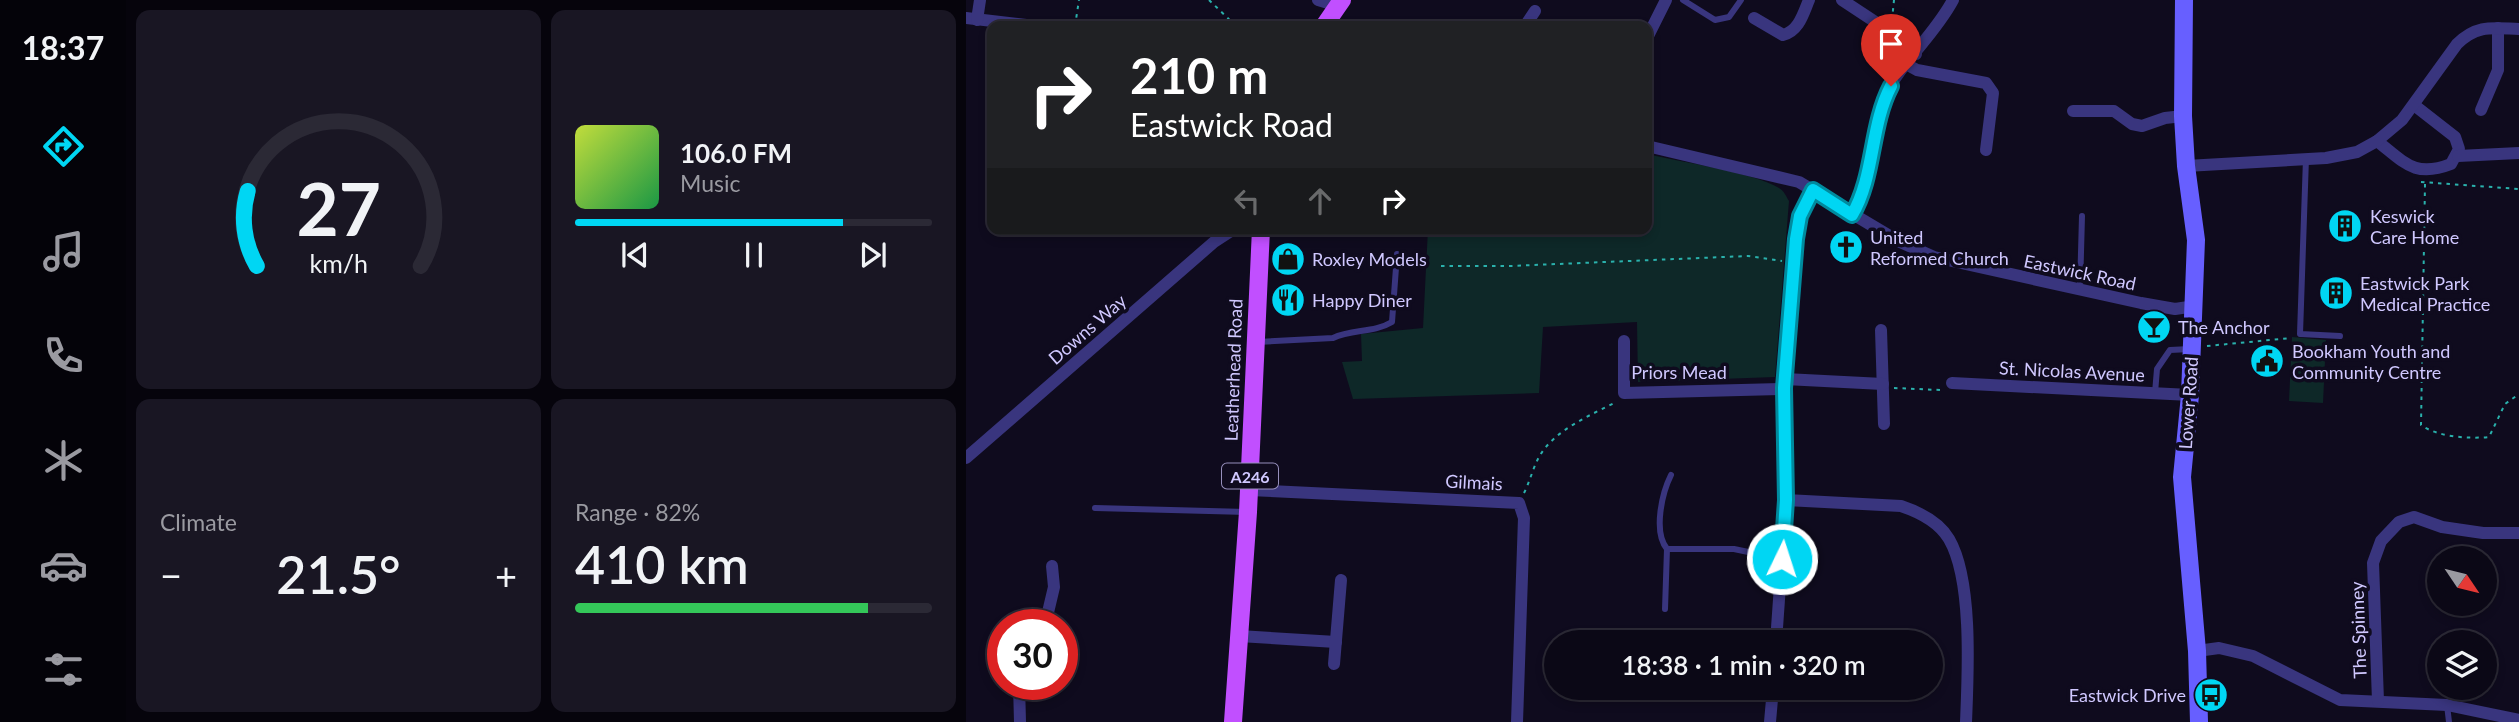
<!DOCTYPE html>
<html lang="en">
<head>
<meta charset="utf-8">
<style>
  :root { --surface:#0b0816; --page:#191623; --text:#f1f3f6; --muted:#9a9aa1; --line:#2b2935; --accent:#00d6f3 }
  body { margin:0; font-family:Lato,sans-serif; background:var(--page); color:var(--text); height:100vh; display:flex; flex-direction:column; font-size:26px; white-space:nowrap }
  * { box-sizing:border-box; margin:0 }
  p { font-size:23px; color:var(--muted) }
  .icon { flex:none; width:38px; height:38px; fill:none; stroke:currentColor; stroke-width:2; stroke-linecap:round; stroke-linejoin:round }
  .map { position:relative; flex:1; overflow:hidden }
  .drawer { display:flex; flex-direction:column; gap:10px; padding:10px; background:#06040c; width:840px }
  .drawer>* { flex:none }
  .top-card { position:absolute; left:21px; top:21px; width:665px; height:214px; border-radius:14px; box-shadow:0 4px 10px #0003,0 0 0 2px var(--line); background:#202124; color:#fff; overflow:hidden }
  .needle { width:46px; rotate:125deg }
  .buttons { position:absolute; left:1461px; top:546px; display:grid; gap:14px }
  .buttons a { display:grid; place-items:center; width:70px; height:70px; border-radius:50%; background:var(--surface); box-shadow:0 4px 10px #0003,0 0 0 2px var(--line); font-size:35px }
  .speed { position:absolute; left:21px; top:609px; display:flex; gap:14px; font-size:35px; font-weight:700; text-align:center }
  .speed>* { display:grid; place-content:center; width:91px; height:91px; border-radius:50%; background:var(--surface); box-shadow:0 4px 10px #0003,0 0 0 2px var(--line); line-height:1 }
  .speed .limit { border:10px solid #d22; background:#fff; color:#111 }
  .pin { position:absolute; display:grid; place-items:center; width:60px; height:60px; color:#fff; margin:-72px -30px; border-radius:50% 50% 50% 0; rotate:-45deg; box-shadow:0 0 7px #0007 }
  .pin .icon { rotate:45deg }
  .me { position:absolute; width:77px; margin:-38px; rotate:4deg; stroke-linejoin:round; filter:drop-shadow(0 0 5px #0008) }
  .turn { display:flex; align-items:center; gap:24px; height:147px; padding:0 28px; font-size:32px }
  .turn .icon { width:91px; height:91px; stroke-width:2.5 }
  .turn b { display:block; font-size:49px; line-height:60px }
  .lanes { display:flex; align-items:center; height:66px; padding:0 28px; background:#0003; justify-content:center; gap:35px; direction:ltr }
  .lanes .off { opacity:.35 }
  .big { font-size:52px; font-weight:600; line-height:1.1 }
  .drawer .widget { flex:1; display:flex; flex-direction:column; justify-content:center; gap:10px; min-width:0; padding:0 24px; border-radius:14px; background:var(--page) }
  .drawer .dial { align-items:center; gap:0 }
  .dial svg { height:182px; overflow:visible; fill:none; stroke:var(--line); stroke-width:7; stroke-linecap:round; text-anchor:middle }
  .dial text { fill:var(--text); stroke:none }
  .song { display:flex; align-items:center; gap:21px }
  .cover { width:84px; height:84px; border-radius:10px; background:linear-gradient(135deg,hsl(70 70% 55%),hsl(140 70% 35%)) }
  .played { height:7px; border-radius:4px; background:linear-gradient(90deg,var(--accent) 75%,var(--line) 75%) }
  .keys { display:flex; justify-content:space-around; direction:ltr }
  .heat { display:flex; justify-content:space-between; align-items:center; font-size:38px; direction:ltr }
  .charge { height:10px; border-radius:5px; background:linear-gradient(90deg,#34c759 82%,var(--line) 0) }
  .drawer .tiles { flex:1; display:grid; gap:10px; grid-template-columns:repeat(2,1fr) }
  .trip { position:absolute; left:578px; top:630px; width:399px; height:70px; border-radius:35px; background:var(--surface); box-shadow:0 4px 10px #0003,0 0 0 2px var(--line); font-weight:600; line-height:70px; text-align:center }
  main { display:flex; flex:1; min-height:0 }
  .menu { display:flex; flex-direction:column; width:126px; justify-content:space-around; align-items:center; background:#040309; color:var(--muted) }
  .menu .icon { width:49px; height:49px }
  .menu .selected { color:var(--accent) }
  .menu b { font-size:32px; color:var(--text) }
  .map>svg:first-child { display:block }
</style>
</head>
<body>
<main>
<nav class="menu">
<b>18:37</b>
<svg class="icon selected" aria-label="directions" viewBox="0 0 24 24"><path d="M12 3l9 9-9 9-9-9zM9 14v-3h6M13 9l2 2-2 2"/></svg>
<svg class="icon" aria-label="music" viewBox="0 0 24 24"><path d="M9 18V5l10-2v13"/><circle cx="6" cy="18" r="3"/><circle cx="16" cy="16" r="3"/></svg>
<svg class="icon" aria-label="phone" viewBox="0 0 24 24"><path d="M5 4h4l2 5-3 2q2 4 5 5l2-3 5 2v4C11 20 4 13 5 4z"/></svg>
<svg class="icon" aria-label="climate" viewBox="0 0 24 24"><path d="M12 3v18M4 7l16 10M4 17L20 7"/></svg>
<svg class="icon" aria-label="car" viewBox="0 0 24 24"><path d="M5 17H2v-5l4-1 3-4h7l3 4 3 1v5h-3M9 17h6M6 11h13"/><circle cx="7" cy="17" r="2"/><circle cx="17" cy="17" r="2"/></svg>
<svg class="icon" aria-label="filters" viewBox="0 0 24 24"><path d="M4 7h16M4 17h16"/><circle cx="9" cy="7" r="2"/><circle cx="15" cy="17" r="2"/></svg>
</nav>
<section class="drawer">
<div class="tiles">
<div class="widget dial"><svg viewBox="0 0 100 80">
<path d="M14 69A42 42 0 1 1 86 69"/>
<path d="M14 69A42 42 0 0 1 10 36" stroke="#00d6f3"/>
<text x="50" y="56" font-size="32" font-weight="700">27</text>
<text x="50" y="72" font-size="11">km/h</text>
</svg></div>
<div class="widget">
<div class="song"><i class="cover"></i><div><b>106.0 FM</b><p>Music</p></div></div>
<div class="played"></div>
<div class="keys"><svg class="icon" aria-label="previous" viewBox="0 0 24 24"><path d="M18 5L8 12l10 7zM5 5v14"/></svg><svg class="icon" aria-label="pause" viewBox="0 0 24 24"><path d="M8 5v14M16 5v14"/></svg><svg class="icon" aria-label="next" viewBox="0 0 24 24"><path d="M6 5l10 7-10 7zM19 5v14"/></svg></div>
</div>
<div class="widget"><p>Climate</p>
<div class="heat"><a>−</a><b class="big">21.5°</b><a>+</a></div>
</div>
<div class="widget"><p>Range · 82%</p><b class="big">410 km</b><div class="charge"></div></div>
</div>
</section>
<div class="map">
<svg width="1553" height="722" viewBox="0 0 1553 722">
  <rect width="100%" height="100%" fill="#0f0b1e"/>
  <g fill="#0e2828">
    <path d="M681 154C714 162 786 172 813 188 818 191 820 196 823 201L809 377 672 382 671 322 577 327 573 393 387 399 376 362 396 361 395 334 457 328 462 229H681Z"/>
    <path d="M1326 337 1360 340 1357 403 1323 401Z"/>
  </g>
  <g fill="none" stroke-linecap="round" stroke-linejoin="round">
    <g stroke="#2ab1ac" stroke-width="2" stroke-dasharray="3.5 5" stroke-linecap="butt">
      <path d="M243 0 270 26"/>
      <path d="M926 20 928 0"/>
      <path d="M109 26 113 0"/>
      <path d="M1455 182 1553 189"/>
      <path d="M1459 184 1455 425C1471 437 1503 439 1523 437L1539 404 1553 394"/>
      <path d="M475 266H544L782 256 816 261"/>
      <path d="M1241 346 1325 338"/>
      <path d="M928 388 974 390"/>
      <path d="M558 493C564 481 567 468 573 457 588 430 625 415 650 402"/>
    </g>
    <g stroke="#39357e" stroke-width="6">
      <path d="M717 0 749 20 763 17 775 0"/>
      <path d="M1340 158 1334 334 1374 336"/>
      <path d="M1114 289 1116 216"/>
      <path d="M291 342 367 338C386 329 408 333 426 322L431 254"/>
      <path d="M1189 393 1191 369 1204 350 1224 349"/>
      <path d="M705 475C696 493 687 532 701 549H768L816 559"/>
      <path d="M129 508 281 512"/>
      <path d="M699 609 701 549"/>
      <path d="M1481 705 1483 722"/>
    </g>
    <g stroke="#39357e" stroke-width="12">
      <path d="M352 0 372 6"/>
      <path d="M876 0 923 31 950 54"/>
      <path d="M0 18 69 26"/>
      <path d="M788 18 817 35C833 31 837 14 843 0"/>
      <path d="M11 20 14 0"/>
      <path d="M559 26 569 11"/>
      <path d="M681 38 700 0"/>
      <path d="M940 64 951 70 1020 83 1027 93 1020 150"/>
      <path d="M1515 110 1532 70V28"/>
      <path d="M1107 111H1148L1166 124 1176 126 1199 118 1217 116"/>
      <path d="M1411 141C1439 163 1449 178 1485 164L1493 149 1489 137 1448 105"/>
      <path d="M681 146 833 182 932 241 968 257 1175 303 1209 309 1229 306"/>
      <path d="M1492 156 1553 153"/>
      <path d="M1220 166 1360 158 1391 152 1411 141 1436 120 1491 44C1511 24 1527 28 1553 29"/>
      <path d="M886 215C908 180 902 134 919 96 935 62 968 36 987 0"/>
      <path d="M915 330 918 424"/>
      <path d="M658 341V393L818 389"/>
      <path d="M819 379 917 384"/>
      <path d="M986 383 1224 395"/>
      <path d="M0 458 248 242 268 229"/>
      <path d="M283 490 553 503 558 518 551 722"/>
      <path d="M820 500 935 506C953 512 973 522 983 539 1007 580 1002 674 1000 722"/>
      <path d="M79 625 88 587 86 566"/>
      <path d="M273 636 370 642"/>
      <path d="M810 642 820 500 818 389 830 239 834 216 847 190"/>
      <path d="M1231 651 1253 648 1287 656 1374 700 1481 705 1553 720"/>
      <path d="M368 664 375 580"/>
      <path d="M53 684 54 722"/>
      <path d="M1412 701 1407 563 1415 541 1433 522 1448 517 1476 527 1517 533H1553"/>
      <path d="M804 722 807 688"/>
    </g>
    <path stroke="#675fff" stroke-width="18" d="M1218 0 1217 116 1220 166 1230 240 1224 395 1216 477 1231 651 1233 722"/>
    <g stroke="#c14fff" stroke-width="18">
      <path d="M358 26 376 0"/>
      <path d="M267 722 282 512 295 229"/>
    </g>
  </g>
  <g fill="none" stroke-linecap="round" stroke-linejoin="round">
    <g stroke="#008b9e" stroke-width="18">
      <path id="route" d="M816 559 820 500 818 388 830 239 834 216 847 190 886 215C909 176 904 126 925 86"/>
    </g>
    <use href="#route" stroke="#00d6f3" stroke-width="12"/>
  </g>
  <defs>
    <g id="building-disc" transform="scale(1.75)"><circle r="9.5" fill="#00d6f3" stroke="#0f0b1e"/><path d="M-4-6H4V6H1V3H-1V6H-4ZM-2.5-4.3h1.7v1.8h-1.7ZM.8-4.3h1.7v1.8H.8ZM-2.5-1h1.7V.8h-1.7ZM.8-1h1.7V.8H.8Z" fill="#111"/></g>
    <g id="church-disc" transform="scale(1.75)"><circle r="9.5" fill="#00d6f3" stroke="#0f0b1e"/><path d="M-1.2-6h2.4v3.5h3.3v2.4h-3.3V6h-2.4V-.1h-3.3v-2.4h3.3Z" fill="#111"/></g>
    <g id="shop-disc" transform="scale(1.75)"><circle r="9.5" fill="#00d6f3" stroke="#0f0b1e"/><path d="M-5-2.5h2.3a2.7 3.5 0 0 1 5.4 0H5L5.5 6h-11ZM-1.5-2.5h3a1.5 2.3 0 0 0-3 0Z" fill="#111"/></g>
    <g id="restaurant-disc" transform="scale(1.75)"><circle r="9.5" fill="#00d6f3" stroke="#0f0b1e"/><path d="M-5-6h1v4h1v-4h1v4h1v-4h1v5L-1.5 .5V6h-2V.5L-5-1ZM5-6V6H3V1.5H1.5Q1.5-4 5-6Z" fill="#111"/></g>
    <g id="bar-disc" transform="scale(1.75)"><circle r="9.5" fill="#00d6f3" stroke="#0f0b1e"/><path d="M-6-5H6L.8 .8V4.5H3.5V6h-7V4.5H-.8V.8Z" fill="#111"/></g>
    <g id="civic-disc" transform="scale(1.75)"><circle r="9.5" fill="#00d6f3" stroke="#0f0b1e"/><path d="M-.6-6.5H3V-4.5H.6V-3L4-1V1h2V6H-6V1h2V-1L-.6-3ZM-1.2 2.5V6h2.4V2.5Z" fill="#111"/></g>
    <g id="bus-disc" transform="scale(1.75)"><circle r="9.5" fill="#00d6f3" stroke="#0f0b1e"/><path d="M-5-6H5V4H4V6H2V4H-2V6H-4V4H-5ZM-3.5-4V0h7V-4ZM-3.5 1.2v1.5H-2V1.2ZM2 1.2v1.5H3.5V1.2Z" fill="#111"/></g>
  </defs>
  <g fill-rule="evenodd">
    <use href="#building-disc" x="1379" y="226"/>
    <use href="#church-disc" x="880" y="247"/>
    <use href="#shop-disc" x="322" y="259"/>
    <use href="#building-disc" x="1370" y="293"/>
    <use href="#restaurant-disc" x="322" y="300"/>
    <use href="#bar-disc" x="1188" y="327"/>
    <use href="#civic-disc" x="1301" y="361"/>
    <use href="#bus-disc" x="1245" y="695"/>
  </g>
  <g text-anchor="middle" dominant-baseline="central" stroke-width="7" stroke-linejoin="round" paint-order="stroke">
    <rect fill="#0f0b1e" stroke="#968fbc" stroke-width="2" x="256" y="463.5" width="56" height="25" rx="5"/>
    <g font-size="16" font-weight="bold" fill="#d0c8ff">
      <text x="284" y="476">A246</text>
    </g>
    <g font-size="18" fill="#d0c8ff" stroke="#0f0b1e" text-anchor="start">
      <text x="1404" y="216">Keswick<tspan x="1404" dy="21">Care Home</tspan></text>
      <text x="904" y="237">United<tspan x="904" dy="21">Reformed Church</tspan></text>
      <text x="346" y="259">Roxley Models</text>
      <text x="1394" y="283">Eastwick Park<tspan x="1394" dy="21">Medical Practice</tspan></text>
      <text x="346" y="300">Happy Diner</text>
      <text x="1212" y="327">The Anchor</text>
      <text x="1326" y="351">Bookham Youth and<tspan x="1326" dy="21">Community Centre</tspan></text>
      <text x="1220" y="695" text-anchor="end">Eastwick Drive</text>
    </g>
    <g font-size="18" fill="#d0c8ff" stroke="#0f0b1e">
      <text transform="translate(1114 272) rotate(12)">Eastwick Road</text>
      <text transform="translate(121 329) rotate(-41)">Downs Way</text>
      <text transform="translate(267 370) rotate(-88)">Leatherhead Road</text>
      <text transform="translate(1106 371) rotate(3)">St. Nicolas Avenue</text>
      <text x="713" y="372">Priors Mead</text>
      <text transform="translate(1222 403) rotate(-86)">Lower Road</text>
      <text transform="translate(508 482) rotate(3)">Gilmais</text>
      <text transform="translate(1392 630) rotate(-92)">The Spinney</text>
    </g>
  </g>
</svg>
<div class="buttons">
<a><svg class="needle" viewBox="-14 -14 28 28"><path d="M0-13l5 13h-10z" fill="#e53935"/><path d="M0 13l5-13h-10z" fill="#9a9aa1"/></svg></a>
<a><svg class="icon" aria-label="layers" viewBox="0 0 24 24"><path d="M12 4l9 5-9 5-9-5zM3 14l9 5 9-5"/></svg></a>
</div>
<div class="speed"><div class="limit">30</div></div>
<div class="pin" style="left:925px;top:86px;background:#d93025"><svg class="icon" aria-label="arrive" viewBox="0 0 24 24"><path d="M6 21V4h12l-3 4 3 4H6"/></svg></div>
<svg class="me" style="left:816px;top:559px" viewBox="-20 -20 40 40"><circle r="17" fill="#00d6f3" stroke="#fff" stroke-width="3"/><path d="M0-11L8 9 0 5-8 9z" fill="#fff"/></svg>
<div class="trip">18:38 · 1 min · 320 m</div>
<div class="top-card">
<div class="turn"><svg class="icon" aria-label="right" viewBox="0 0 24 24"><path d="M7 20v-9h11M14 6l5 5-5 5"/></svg><div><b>210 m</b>Eastwick Road</div></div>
<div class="lanes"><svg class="icon off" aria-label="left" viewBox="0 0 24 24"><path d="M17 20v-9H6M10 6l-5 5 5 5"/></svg><svg class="icon off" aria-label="ahead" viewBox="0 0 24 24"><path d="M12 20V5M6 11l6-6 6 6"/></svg><svg class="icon" aria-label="right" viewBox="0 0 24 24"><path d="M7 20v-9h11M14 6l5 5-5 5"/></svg></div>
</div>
</div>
</main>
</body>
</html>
